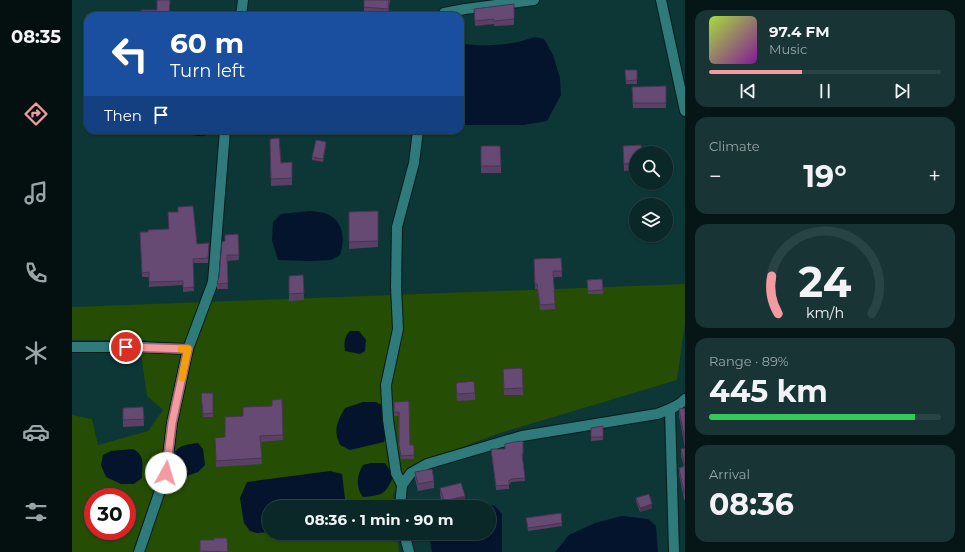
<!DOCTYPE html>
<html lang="en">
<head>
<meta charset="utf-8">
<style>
  :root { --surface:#0a2828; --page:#183434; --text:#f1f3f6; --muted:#99a6a8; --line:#2a4445; --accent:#f49aa1 }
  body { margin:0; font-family:Montserrat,sans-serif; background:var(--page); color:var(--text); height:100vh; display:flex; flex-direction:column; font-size:15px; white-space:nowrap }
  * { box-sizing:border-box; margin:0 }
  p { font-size:13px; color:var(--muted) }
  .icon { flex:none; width:22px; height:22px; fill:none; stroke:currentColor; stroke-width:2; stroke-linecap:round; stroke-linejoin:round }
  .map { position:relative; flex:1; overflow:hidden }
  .side { display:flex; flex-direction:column; gap:10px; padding:10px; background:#061616; width:280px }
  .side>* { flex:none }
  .banner { position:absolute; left:12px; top:12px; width:380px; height:122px; border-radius:12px; box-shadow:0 1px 3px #0004,0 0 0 1px var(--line); background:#1a4fa0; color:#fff; overflow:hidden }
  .buttons { position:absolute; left:557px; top:146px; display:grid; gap:8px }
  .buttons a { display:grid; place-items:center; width:44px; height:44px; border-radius:50%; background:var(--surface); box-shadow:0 1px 3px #0004,0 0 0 1px var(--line); font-size:20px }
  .speed { position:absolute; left:12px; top:488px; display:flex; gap:8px; font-size:20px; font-weight:700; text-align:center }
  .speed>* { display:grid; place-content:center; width:52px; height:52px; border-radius:50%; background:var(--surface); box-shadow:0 1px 3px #0004,0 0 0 1px var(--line); line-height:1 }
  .speed .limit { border:6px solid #d22; background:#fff; color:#111 }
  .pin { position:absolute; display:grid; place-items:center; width:34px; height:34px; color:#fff; margin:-17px; border:2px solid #fff; border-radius:50%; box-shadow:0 1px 4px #0007 }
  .me { position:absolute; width:44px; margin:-22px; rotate:6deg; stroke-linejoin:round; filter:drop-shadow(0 0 3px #0008) }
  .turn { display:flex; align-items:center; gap:14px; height:84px; padding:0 20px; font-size:18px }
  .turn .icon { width:52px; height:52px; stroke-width:2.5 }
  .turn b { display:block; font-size:28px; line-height:34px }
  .then { display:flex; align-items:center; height:38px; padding:0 20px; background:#0003; gap:8px; font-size:15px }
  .big { font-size:30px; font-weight:700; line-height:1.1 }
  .side .tile { flex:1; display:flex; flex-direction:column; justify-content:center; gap:6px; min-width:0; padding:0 14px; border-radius:12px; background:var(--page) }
  .side .dial { align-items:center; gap:0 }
  .dial svg { height:104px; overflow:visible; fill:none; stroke:var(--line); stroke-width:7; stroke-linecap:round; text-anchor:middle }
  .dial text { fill:var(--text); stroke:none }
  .song { display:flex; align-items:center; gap:12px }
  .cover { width:48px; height:48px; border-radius:6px; background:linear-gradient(135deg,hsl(80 70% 55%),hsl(290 70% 35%)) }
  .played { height:4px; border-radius:2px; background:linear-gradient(90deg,var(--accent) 40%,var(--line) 40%) }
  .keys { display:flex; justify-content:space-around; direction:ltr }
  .heat { display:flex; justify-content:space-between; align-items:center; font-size:22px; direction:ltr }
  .charge { height:6px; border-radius:3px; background:linear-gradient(90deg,#34c759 89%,var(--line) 0) }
  .trip { position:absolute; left:190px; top:500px; width:234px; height:40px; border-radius:20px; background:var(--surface); box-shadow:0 1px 3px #0004,0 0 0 1px var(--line); font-weight:700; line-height:40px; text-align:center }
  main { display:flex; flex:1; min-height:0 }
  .dock { display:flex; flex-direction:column; width:72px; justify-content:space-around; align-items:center; background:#041010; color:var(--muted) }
  .dock .icon { width:28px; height:28px }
  .dock .on { color:var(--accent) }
  .dock b { font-size:18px; color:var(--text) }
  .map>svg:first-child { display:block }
</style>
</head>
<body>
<main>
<nav class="dock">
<b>08:35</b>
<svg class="icon on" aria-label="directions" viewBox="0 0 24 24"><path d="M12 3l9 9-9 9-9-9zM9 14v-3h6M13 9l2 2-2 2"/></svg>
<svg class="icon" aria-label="music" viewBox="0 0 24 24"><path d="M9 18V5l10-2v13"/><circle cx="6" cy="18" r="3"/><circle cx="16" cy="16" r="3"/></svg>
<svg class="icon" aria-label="phone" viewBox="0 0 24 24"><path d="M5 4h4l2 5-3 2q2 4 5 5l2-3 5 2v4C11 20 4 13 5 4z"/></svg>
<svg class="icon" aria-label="climate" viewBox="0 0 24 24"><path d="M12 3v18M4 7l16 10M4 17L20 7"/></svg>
<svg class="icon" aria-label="car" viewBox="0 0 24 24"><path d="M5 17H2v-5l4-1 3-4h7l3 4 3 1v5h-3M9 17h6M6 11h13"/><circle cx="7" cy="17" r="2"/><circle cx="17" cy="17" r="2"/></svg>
<svg class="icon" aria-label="filters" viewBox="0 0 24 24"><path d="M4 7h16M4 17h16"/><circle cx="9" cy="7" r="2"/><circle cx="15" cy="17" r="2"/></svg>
</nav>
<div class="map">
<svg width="613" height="552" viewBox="0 0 613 552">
  <rect width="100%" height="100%" fill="#0d3636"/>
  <path fill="#254d04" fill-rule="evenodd" d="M613 284V323L605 380 425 434 337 467 321 495 322 507H197V533H325L327 552H0V415L20 419 26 445 76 431 91 410 75 396 68 347 75 340H0V307ZM21 497H55V531H21Z"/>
  <g fill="#03142c">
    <path d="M463 37 472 39 481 55 488 78 489 95 475 121 451 125H395L388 124V43C412 48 440 45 463 37Z"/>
    <path d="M43 130H142C134 137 130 137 120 135L57 133Z"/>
    <path d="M238 211C243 212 249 212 253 213 272 220 273 239 268 255L259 260 238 261 206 260 200 240 201 222 209 214Z"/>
    <path d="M278 331H287L294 340 293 351 288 354 273 351C272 343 272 337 278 331Z"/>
    <path d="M291 402H304L313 407 314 434 312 442 278 450 268 445C261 430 265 422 273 408Z"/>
    <path d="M126 443 131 449 133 465 126 472 112 477C107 473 106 469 104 464 98 446 112 445 126 443Z"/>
    <path d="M61 449C74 456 70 465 70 478L62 484H49L34 477 29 465 31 455 39 451Z"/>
    <path d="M299 463H313L322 476C312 495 312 495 291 497 283 487 285 475 291 465Z"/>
    <path d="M258 471 270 474 274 507H197V532L185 533 178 531 172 523 168 498 175 482Z"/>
    <path d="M416 504 423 506 430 514V552H360C358 545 357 539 362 533H417V507H400Z"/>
    <path d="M550 516 576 519 584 526 586 552H483L497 535 523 523Z"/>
  </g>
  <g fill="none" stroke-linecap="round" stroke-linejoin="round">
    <g stroke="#041b1b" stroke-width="12">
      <g id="minor">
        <path d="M169 16 171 0"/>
        <path d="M370 16 372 13 393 9 462 0"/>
        <path d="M0 347H68L116 349"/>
        <path d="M598 410 602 552"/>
        <path d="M330 485 324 473 316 420 314 385 326 329 324 287 325 227 342 163 346 130"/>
        <path d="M67 552 94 473 100 423 116 349 141 282 153 130"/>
      </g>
    </g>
    <g stroke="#041b1b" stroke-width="12">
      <g id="tertiary">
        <path d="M589 0 613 111"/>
        <path d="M328 507 330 485 339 473 355 464 450 436 585 414C595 410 606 407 613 399"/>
        <path d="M332 533 337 552"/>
      </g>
    </g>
    <use href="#minor" stroke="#2f7b7b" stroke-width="10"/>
    <use href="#tertiary" stroke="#2f7b7b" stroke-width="10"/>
  </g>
  <g fill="#594064">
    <path d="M318 0 316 15 292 13V7Z"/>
    <path d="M442 4V25L422 26V24L403 26 402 9Z"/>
    <path d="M553 70H565V84H554Z"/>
    <path d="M594 86V108H561L560 93Z"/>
    <path d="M254 145 251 162 240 160V157Z"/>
    <path d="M198 146 209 163 220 162V185L199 186Z"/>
    <path d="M409 146 429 166V173H409Z"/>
    <path d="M551 146 564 153V170L552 171Z"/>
    <path d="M306 211V247L277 249V212Z"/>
    <path d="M68 232 125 244 137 247 136 263H121L122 291 111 292V285L77 287V277H70Z"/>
    <path d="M166 234 167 260 155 261 156 289H145V284L147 277 153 241Z"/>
    <path d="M489 258 490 277H481L483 309 468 310 465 289H463L462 259Z"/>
    <path d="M231 275 232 300 217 301V276Z"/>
    <path d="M515 280 531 290V294H516Z"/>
    <path d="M431 369 451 388V395H432Z"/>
    <path d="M384 383 403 393V400L385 401Z"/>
    <path d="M141 393V417H131L129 397Z"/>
    <path d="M210 399 211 440 189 442 190 464 144 467 143 438 153 437Z"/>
    <path d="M337 401 338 445H342V459H329L327 449V416H322V402Z"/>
    <path d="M71 407 72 426 51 427V408Z"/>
    <path d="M613 408V448L607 416V409Z"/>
    <path d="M531 426V440L519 441V428Z"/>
    <path d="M451 441V457H450L453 481 439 482V483L437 484V489L424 490 419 449H433Z"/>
    <path d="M613 448V500H612L607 474V468L612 467 609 456V449Z"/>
    <path d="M343 472 362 481V488L346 491 343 479Z"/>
    <path d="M368 488 393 503 376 507H371L368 495Z"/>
    <path d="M564 498 580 508 568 512 564 501Z"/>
    <path d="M454 518 490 523V526L456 531Z"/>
    <path d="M128 540 156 552H128Z"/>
  </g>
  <g fill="#483451">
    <path d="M254 142V145L251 162V159Z"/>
    <path d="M393 496V503L376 507H372V501Z"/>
    <path d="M580 504V508L568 512V508Z"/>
  </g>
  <g fill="#674a74" stroke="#483451">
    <path d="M85 0H98L97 16H69V10H85Z"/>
    <path d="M292 0H317L316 9 292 7Z"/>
    <path d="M442 4V19L422 21V19L403 21 402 9Z"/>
    <path d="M553 70H565V80L554 81Z"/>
    <path d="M594 86V103H561L560 87Z"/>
    <path d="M207 138 209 163 220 162V178L199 179 198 139Z"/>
    <path d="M244 140 254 142 251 159 240 157Z"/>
    <path d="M569 145 570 153H564V163L552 164 551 146Z"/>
    <path d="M409 146H428L429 166H409Z"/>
    <path d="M121 206 125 244 137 243 136 258 121 259 122 287 111 288V281L77 282V272L70 273 68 232H76V230L97 229 96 212H106V207Z"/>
    <path d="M306 211V241L277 242V212Z"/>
    <path d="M166 234 167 255H155L156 283 145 284 147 277 150 242 153 241V235Z"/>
    <path d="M489 258 490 271H481L483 304 468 305 465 284H463L462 259Z"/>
    <path d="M231 275 232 293 217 294V276Z"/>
    <path d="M530 279 531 290 516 291 515 280Z"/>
    <path d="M450 368 451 388 432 389 431 369Z"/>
    <path d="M402 381 403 393 385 394 384 383Z"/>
    <path d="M129 393H141V413L131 414Z"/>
    <path d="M210 399 211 435 188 436 190 458 144 461 143 438 153 437V417L171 416V407L200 406V400Z"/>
    <path d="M337 401 338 445H342V455L329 456 327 445V412H322V402Z"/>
    <path d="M71 407 72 419 51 420V408Z"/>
    <path d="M613 408V441L607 409Z"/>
    <path d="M531 426V437H519V428Z"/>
    <path d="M451 441V454H450L453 478 439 479V480H437V485L424 486 419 449H433V444L442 442Z"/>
    <path d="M613 448V493H612L607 468 613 466 609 449Z"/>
    <path d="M360 469 362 481 346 484 343 472Z"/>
    <path d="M389 483 393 496 372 501 368 488Z"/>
    <path d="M577 494 580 504 568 508 564 498Z"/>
    <path d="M489 513 490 523 456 528 454 518Z"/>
    <path d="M142 538H155L156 552 128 551V540H142Z"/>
  </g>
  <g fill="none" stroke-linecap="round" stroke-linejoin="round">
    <g stroke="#9f6469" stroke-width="10">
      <path id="route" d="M54 347 116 349 100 423 94 473"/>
    </g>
    <use href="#route" stroke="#f49aa1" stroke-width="7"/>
    <path stroke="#f59e0b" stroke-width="7" d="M109 349H116L110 378"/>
  </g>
</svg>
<div class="buttons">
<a><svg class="icon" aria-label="search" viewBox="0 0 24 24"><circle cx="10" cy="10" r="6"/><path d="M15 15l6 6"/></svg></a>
<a><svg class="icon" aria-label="layers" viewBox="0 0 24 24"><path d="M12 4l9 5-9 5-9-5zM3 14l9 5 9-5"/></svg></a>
</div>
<div class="speed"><div class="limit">30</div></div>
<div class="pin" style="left:54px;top:347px;background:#d93025"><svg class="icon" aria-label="arrive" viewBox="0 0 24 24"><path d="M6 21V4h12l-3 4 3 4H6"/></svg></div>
<svg class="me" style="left:94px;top:473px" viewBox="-20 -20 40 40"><circle r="19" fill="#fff"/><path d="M0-13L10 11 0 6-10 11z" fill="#f49aa1"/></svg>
<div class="trip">08:36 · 1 min · 90 m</div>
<div class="banner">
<div class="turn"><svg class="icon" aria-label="left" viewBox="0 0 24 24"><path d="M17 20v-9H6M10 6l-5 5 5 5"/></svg><div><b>60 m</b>Turn left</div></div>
<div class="then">Then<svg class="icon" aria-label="arrive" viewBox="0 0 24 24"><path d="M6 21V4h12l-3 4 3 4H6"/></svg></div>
</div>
</div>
<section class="side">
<div class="tile">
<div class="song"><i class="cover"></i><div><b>97.4 FM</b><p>Music</p></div></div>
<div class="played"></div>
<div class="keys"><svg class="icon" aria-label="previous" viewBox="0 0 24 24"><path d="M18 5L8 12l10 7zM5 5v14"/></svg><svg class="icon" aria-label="pause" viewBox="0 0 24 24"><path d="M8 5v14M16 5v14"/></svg><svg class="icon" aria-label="next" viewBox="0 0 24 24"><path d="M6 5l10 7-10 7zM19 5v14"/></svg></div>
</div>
<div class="tile"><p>Climate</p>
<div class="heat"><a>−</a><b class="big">19°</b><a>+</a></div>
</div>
<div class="tile dial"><svg viewBox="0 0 100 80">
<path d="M14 69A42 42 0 1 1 86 69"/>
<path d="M14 69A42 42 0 0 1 9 40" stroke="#f49aa1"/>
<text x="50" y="56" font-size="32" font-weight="700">24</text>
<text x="50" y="72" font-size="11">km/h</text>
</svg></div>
<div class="tile"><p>Range · 89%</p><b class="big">445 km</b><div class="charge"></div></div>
<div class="tile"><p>Arrival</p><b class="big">08:36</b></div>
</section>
</main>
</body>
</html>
